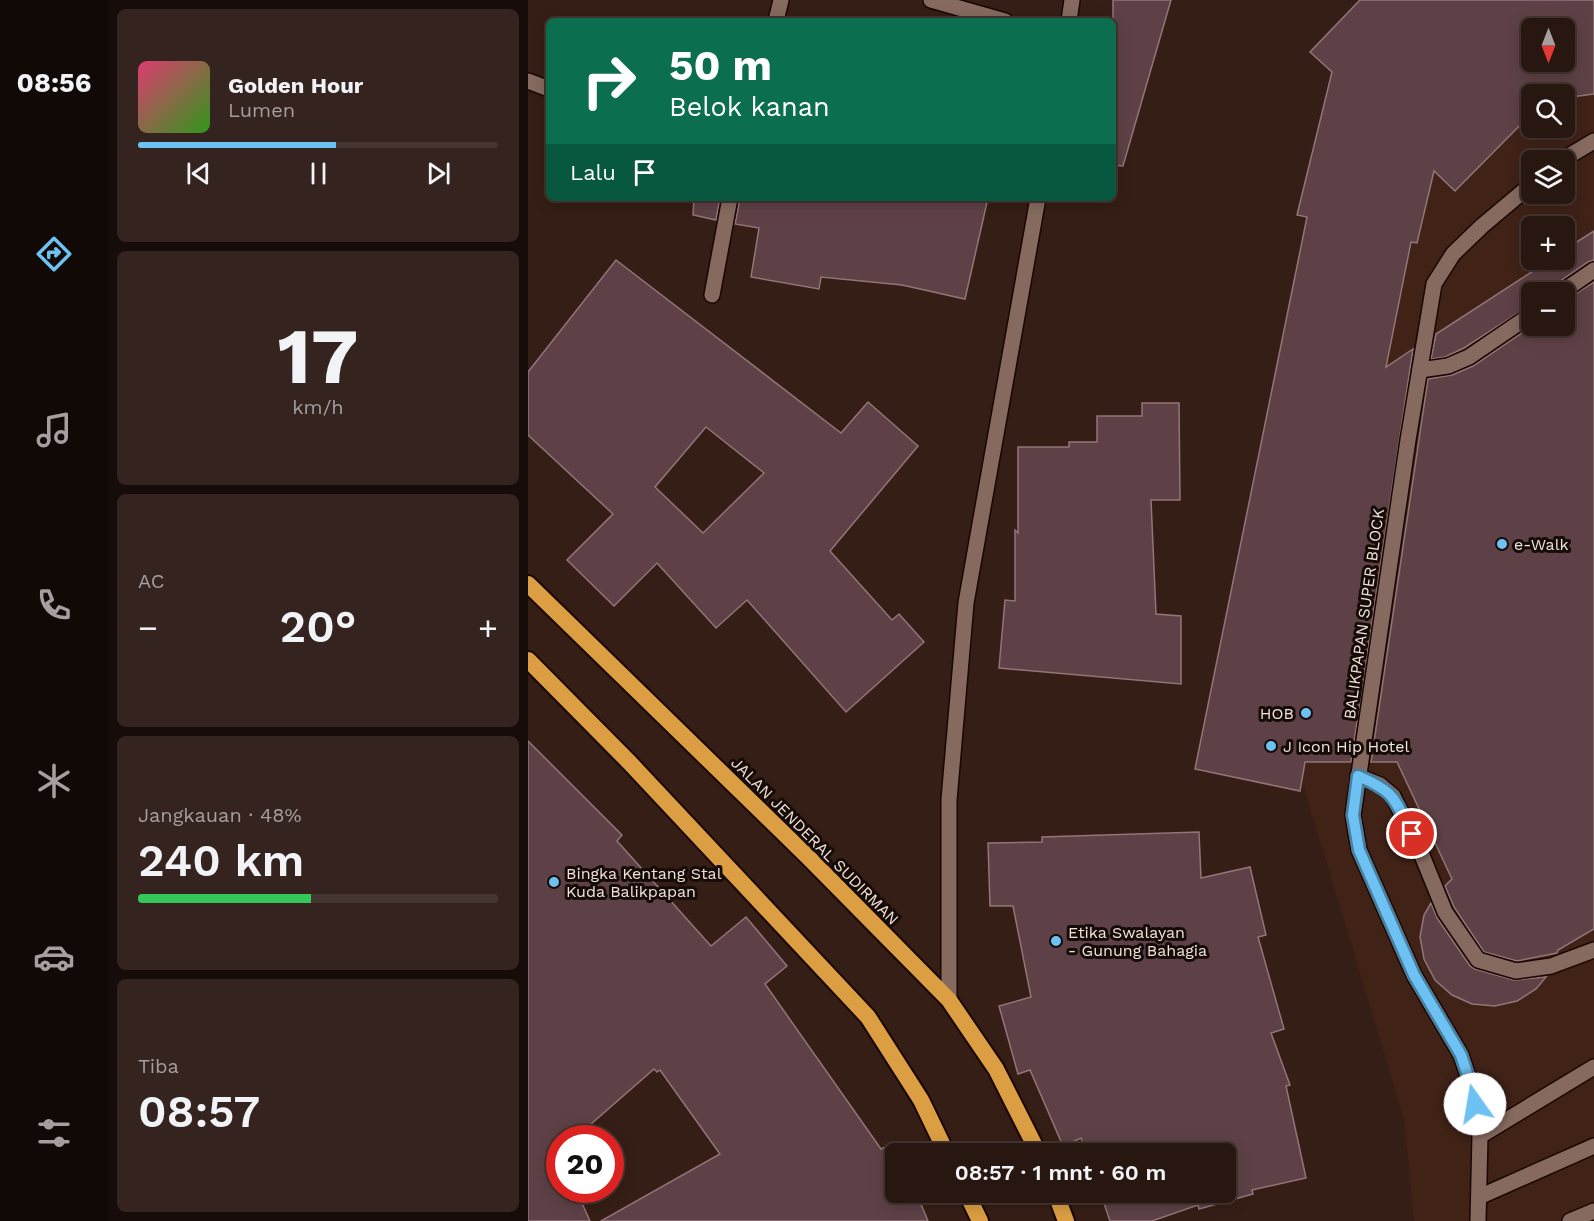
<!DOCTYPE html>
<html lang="id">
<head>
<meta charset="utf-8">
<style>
  :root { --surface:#281610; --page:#34231e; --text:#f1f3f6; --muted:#a59f9f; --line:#443530; --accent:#6ec2f3 }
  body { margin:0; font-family:"Work Sans",sans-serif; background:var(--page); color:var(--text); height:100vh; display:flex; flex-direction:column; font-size:22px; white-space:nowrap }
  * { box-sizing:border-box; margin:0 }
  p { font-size:20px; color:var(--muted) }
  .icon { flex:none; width:33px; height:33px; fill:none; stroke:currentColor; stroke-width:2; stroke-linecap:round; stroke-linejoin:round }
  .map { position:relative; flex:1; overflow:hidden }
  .side { display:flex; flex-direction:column; gap:9px; padding:9px; background:#160c09; width:420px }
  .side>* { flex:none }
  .guide { position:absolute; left:18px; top:18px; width:570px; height:183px; border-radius:9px; box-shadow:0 3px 15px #0003,0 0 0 2px var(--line); background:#0b6e4f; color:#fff; overflow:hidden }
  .needle { width:39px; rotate:180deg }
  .buttons { position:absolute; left:993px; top:18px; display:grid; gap:12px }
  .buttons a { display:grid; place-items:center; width:54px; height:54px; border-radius:9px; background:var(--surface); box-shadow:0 3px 15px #0003,0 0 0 2px var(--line); font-size:30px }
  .speed { position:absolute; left:18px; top:1125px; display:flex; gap:12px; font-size:30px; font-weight:700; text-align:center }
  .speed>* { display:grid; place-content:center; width:78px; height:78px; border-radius:50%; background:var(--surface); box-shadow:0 3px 15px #0003,0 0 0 2px var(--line); line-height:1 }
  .speed .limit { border:9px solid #d22; background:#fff; color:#111 }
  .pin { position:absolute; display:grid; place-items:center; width:51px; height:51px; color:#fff; margin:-26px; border:3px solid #fff; border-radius:50%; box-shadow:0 2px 6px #0007 }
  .me { position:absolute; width:66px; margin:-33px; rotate:347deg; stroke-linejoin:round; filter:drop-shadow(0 0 4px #0008) }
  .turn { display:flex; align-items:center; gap:21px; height:126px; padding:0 24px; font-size:27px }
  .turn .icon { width:78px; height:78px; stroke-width:2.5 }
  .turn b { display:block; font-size:42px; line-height:51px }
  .then { display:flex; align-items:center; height:57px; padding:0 24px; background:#0003; gap:12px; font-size:22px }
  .big { font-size:45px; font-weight:600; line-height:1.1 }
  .side .card { flex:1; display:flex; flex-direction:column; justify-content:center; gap:9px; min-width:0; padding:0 21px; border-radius:9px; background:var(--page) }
  .side .dial { align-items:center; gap:0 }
  .dial b { font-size:78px; line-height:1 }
  .song { display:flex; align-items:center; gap:18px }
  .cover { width:72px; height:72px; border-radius:9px; background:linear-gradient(135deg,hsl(340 70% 55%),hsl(110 70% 35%)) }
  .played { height:6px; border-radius:3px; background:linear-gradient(90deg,var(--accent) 55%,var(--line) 55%) }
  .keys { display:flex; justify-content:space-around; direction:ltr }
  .heat { display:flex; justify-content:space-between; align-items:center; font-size:33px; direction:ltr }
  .charge { height:9px; border-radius:4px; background:linear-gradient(90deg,#34c759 48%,var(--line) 0) }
  .trip { position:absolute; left:357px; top:1143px; width:351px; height:60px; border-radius:9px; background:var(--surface); box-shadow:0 3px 15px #0003,0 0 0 2px var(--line); font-weight:600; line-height:60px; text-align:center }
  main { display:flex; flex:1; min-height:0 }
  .dock { display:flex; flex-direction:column; width:108px; justify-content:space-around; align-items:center; background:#100906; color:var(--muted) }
  .dock .icon { width:42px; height:42px }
  .dock .active { color:var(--accent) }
  .dock b { font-size:27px; color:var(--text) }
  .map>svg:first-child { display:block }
</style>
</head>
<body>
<main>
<nav class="dock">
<b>08:56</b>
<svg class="icon active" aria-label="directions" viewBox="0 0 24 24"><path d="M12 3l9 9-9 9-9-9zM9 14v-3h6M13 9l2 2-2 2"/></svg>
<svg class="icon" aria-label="music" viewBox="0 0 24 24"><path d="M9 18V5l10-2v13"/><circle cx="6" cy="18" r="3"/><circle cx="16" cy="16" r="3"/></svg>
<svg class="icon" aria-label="phone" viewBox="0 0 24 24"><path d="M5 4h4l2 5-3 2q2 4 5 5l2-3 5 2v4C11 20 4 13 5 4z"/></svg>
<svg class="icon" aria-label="climate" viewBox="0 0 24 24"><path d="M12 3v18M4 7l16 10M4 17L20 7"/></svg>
<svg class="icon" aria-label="car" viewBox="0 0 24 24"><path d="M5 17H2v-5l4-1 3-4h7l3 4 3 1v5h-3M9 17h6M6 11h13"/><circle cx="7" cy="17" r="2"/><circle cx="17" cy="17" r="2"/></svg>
<svg class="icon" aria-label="filters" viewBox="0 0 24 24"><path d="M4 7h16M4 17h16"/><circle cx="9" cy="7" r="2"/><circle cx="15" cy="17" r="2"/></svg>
</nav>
<section class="side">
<div class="card">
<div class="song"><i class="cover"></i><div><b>Golden Hour</b><p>Lumen</p></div></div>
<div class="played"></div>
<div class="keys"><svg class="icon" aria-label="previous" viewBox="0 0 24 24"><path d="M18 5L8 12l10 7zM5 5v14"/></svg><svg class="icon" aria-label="pause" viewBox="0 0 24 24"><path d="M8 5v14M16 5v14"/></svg><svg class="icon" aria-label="next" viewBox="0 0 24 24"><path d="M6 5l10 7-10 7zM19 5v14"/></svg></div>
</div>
<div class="card dial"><b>17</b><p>km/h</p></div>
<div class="card"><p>AC</p>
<div class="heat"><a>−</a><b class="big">20°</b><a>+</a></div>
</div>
<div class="card"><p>Jangkauan · 48%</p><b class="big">240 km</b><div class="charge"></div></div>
<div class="card"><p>Tiba</p><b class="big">08:57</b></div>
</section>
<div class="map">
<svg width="1066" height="1221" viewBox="0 0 1066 1221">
  <rect width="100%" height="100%" fill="#351e15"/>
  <path fill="#402217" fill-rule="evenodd" d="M1066 0V1221H886L876 1119 725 619 835 64ZM1004 28H1036V62H1004ZM1004 94H1036V128H1004ZM1004 160H1036V194H1004ZM1004 226H1036V260H1004ZM1004 292H1036V326H1004Z"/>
  <g fill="#5d4146" stroke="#937579" stroke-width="1.5" fill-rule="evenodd">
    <path d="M585 0H643L595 166 585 165Z"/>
    <path d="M832 0H1066V94L1036 98V94H1004V113L927 191 906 171 889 243 883 242 858 367 885 349 823 762H777L772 791 667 769 779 217 769 215 804 72 782 52ZM1004 28H1036V62H1004Z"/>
    <path d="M166 198H192L188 220 165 215Z"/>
    <path d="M212 198H460L437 299 374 285 293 277 291 289 223 277 231 228 207 224Z"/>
    <path d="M1066 231V260L1060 262 1028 284 1024 292H1004V304L936 348 917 357 903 359 908 334 1022 260H1036V250Z"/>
    <path d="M88 260 313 433 340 402 390 446 302 551 364 620 371 614 396 642 318 712 219 600 188 628 129 563 86 606 39 560 85 514 0 435V372ZM178 427 236 473 175 533 127 487Z"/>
    <path d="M1066 282V929L1030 950 1029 953 989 961 956 952 926 907 917 886 924 879 869 762H843L900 379 924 375 945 366 1004 326H1036V301Z"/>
    <path d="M614 403H651L652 500H623L628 614 653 616V684L471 668 477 600 487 601V530L490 533V447H541V442H569V416H614Z"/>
    <path d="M0 741 94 835 89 841 183 946 218 917 259 966 237 984 353 1149 366 1143 371 1154H368V1192H388L400 1221H73L192 1154 132 1070 129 1072 126 1069 47 1138H32V1190H48L62 1221H0Z"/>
    <path d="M671 832 673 878 722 867 738 935 730 937 756 1029 743 1033 762 1085 758 1086 778 1178 724 1190 725 1194 671 1209 670 1205 624 1221H582L572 1192H698V1154H559L553 1138 535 1146 502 1070 490 1074 471 1006 503 997 485 906H462L460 843 514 842V837Z"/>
    <path d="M903 903 909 918 942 966 947 969 986 980 1018 977 1008 989 989 1001 967 1006 944 1004 924 995 907 980 896 959 892 937 896 915Z"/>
  </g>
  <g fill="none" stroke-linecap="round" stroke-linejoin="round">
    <g stroke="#1b0702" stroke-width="18">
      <g id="service">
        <path d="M1034 160 1066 141"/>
        <path d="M1034 292 1066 270"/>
        <path d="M892 370 920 366 941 357 1004 314"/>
        <path d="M830 776 852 785 865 796 893 853 917 912 950 960 988 971 1023 966 1066 950"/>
        <path d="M952 1136 1066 1067"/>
        <path d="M951 1197 1066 1146"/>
        <path d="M950 1221 952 1136 944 1088 933 1055 886 975 831 850 825 815 880 440 906 284 925 254 954 226 1004 184"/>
        <path d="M1042 1221 1066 1211"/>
      </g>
    </g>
    <g stroke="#1b0702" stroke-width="18">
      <g id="minor">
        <path d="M403 0 477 21"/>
        <path d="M248 21 253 0"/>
        <path d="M541 21 544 0"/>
        <path d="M0 81 21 89"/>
        <path d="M184 295 202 198"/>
        <path d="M421 1000V800L438 603 510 198"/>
      </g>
    </g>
    <g stroke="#1b0702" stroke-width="20">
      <g id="trunk">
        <path d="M0 584 280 857 421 1000 468 1069 511 1154"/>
        <path d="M0 660 102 763 340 1017 393 1100 419 1154"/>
        <path d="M438 1192 452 1221"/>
        <path d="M527 1192 538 1221"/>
      </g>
    </g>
    <use href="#service" stroke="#866a60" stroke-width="15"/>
    <use href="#minor" stroke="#866a60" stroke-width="15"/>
    <use href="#trunk" stroke="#dc9e43" stroke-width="16"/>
  </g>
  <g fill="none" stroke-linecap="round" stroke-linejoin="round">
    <g stroke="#487e9e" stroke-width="15">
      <path id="route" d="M884 834C866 799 868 792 830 776L825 815 831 850 886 975 933 1055 944 1088 947 1104"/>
    </g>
    <use href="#route" stroke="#6ec2f3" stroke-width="10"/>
  </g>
  <g fill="#6ec2f3" stroke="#150b07" stroke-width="2">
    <circle cx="974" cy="544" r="6"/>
    <circle cx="778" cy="713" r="6"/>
    <circle cx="743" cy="746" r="6"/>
    <circle cx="26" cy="882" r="6"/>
    <circle cx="528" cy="941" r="6"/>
  </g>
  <g text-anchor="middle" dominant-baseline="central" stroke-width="6" stroke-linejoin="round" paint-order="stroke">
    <g font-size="16" fill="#f2e2dc" stroke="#150b07" text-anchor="start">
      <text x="986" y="544">e-Walk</text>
      <text x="766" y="713" text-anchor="end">HOB</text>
      <text x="755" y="746">J Icon Hip Hotel</text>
      <text x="38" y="873">Bingka Kentang Stal<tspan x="38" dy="18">Kuda Balikpapan</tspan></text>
      <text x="540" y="932">Etika Swalayan<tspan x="540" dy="18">- Gunung Bahagia</tspan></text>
    </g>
    <g font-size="16" fill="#f2e2dc" stroke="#150b07">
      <text transform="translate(836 614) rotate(-82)">BALIKPAPAN SUPER BLOCK</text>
      <text transform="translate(287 841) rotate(45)">JALAN JENDERAL SUDIRMAN</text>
    </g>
  </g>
</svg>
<div class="buttons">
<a><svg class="needle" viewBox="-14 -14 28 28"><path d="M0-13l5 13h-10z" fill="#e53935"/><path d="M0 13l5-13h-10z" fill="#a59f9f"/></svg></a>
<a><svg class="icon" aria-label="search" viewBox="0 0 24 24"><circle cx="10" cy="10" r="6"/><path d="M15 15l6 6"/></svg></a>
<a><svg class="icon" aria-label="layers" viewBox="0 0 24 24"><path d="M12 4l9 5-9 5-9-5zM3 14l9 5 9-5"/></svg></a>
<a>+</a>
<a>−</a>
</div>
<div class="speed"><div class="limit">20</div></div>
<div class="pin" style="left:884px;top:834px;background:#d93025"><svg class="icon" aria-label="arrive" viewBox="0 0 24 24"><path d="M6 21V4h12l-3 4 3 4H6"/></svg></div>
<svg class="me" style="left:947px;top:1104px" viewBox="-20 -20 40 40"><circle r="19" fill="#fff"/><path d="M0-13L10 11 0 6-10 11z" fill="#6ec2f3"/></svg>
<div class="trip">08:57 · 1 mnt · 60 m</div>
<div class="guide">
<div class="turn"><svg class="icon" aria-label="right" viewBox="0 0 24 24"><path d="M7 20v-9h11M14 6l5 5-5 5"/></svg><div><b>50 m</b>Belok kanan</div></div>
<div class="then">Lalu<svg class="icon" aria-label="arrive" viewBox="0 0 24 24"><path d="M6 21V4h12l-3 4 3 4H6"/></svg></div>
</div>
</div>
</main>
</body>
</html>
